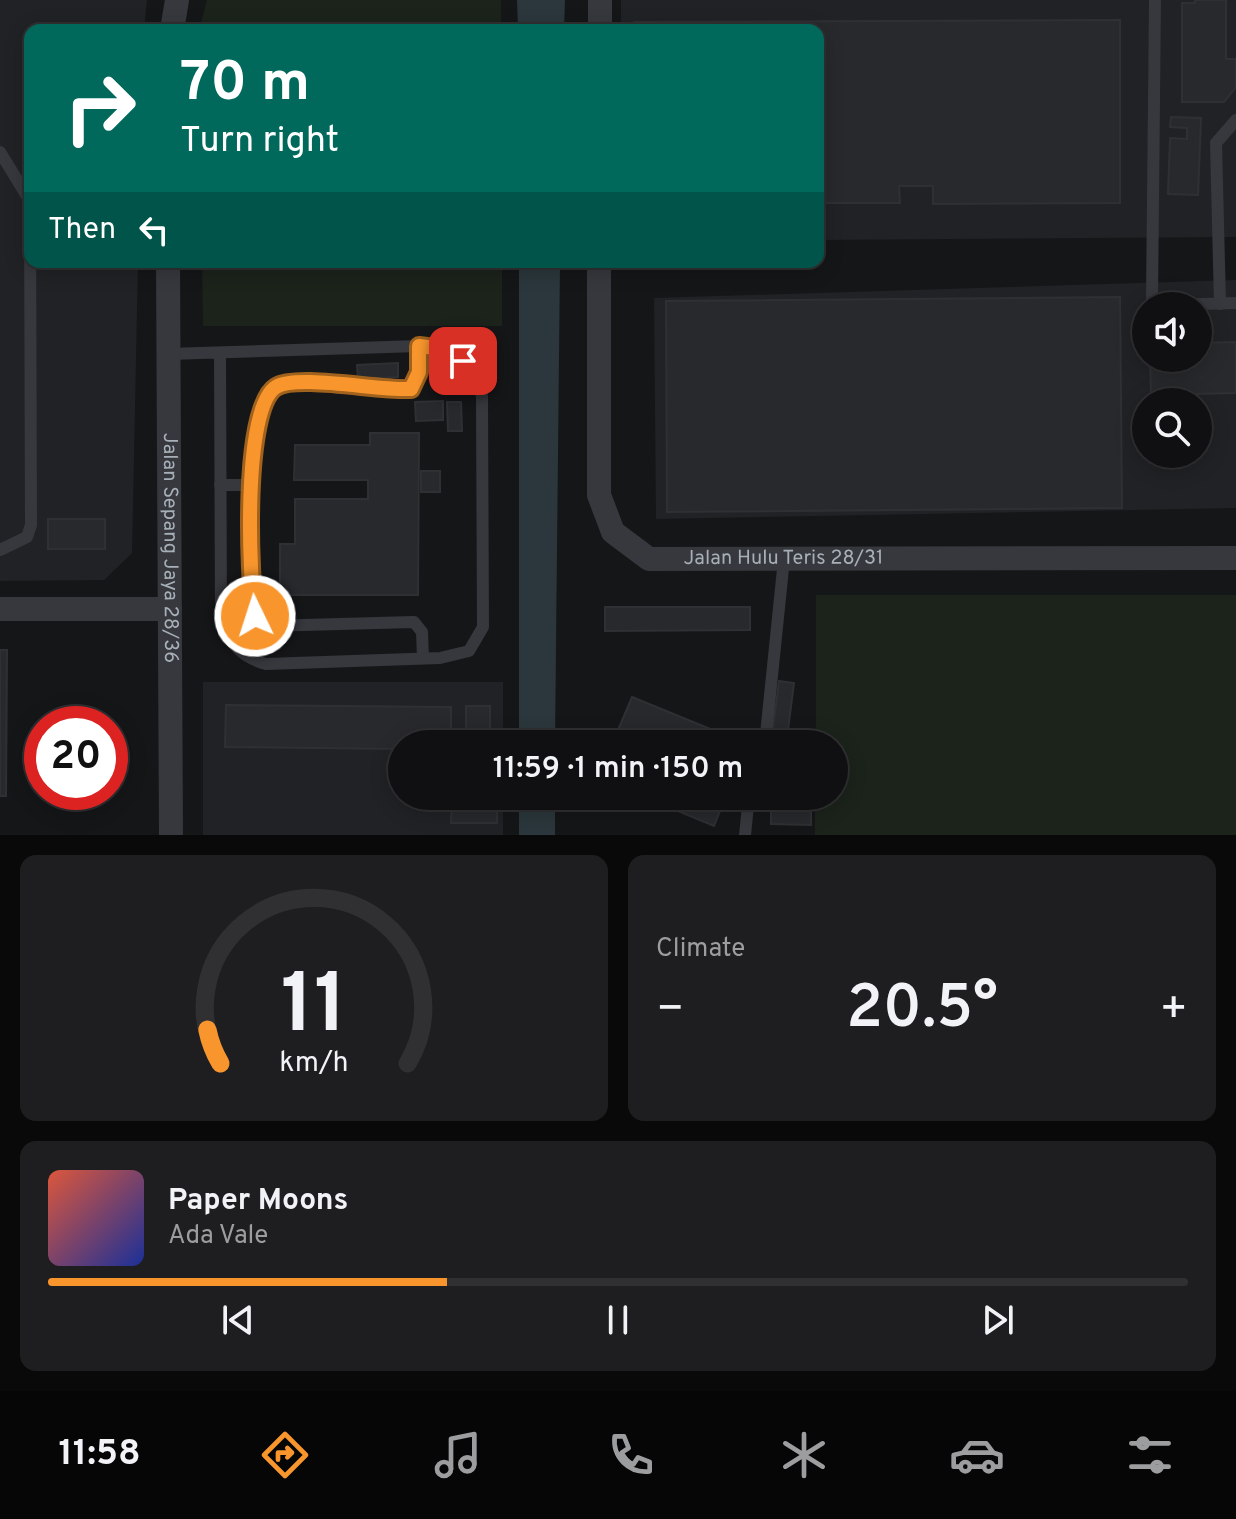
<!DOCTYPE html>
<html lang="en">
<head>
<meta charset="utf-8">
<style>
  :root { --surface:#101012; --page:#1e1e20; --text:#f1f3f6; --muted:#9c9d9f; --line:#303032; --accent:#f8962d }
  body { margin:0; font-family:Overpass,sans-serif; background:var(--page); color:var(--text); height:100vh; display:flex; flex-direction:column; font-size:30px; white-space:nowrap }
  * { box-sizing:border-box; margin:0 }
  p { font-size:26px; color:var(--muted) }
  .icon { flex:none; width:44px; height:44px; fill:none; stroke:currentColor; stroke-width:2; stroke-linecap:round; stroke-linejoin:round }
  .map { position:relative; height:835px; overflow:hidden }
  .drawer { display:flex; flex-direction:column; gap:20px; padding:20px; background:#09090a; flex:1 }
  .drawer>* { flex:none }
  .banner { position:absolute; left:24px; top:24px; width:800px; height:244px; border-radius:16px; box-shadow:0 4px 20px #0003,0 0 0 2px var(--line); background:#00695c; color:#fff; overflow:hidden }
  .fabs { position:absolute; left:1132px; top:292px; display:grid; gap:16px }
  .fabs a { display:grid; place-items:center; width:80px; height:80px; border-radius:50%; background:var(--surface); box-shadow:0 4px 20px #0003,0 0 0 2px var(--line); font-size:40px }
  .speed { position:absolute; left:24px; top:706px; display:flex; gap:16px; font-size:40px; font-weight:700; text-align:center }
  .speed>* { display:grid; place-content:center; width:104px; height:104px; border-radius:50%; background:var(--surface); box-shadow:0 4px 20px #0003,0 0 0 2px var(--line); line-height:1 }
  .speed .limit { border:12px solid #d22; background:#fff; color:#111 }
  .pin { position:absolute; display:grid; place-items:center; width:68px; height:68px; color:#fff; margin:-34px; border-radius:16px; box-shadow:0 4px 12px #0006 }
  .me { position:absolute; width:88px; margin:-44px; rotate:356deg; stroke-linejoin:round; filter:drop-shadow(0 0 6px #0008) }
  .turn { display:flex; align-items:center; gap:28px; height:168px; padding:0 24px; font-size:36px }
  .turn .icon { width:104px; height:104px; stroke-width:2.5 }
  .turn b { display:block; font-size:56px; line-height:68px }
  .then { display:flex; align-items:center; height:76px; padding:0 24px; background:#0003; gap:16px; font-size:30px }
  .big { font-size:60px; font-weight:600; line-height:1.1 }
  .drawer .widget { flex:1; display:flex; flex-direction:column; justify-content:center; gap:12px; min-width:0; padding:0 28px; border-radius:16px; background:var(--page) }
  .drawer .dial { align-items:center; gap:0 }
  .dial svg { height:208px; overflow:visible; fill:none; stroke:var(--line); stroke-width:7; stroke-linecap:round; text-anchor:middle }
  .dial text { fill:var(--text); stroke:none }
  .song { display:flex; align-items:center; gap:24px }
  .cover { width:96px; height:96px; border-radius:12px; background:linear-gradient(135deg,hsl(10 70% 55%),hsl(230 70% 35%)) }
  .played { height:8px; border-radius:4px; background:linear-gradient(90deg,var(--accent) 35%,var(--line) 35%) }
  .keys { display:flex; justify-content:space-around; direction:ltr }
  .heat { display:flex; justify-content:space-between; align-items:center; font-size:44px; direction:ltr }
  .drawer .tiles { flex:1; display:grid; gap:20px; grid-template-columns:1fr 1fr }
  .widget:last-child { grid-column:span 2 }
  .trip { position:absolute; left:388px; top:730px; width:460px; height:80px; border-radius:40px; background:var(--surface); box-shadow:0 4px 20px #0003,0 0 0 2px var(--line); font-weight:600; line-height:80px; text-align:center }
  .dock { display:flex; height:128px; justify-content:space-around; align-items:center; background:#060607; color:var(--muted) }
  .dock .icon { width:56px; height:56px }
  .dock .current { color:var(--accent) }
  .dock b { font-size:36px; color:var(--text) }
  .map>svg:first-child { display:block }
</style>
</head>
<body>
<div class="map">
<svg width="1236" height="835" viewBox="0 0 1236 835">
  <rect width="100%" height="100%" fill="#151618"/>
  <g fill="#212225" fill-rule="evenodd">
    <path d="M0 0H147L144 30H30V262H138L132 553 104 580 0 581Z"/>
    <path d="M621 0H1236V237L818 240V30H621Z"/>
    <path d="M1236 280V508L656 519 654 298ZM1146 306H1198V358H1146ZM1146 402H1198V454H1146Z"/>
    <path d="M203 682H503V744H402V796H503V835H203Z"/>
  </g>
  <g fill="#1b231b">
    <path d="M207 0H501V30H199Z"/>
    <path d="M202 262H502V326H203Z"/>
    <path d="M816 595H1236V835H815V796H834V744H816Z"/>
  </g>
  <g fill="#2b373c">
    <path d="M517 0H565L564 30H518Z"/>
    <path d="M519 262H560L555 744H519Z"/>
    <rect x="519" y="796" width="36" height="39"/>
  </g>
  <g fill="#28292c" stroke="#2f3034" stroke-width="2">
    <path d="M1195 0H1226V59H1236V87L1224 102H1182V3H1195Z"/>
    <path d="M1120 20V203L933 204V186H899L900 203H818V30H634V22Z"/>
    <path d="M1171 117 1201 118 1198 195 1168 194 1170 138 1187 139V128L1170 127Z"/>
    <path d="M1120 297 1122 508 667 512 666 301Z"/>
    <path d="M1236 342V393L1151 395 1150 358H1198V343Z"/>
    <path d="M398 363V377L358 379 357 365Z"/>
    <path d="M443 401V420L416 421 415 402Z"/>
    <path d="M447 402H461L462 431H448Z"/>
    <path d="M370 433H419L418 595H280V544H295V499H368V480H294L295 445H370Z"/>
    <rect x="421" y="471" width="19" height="21"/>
    <rect x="48" y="519" width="57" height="30"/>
    <path d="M605 607H750V630L605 631Z"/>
    <path d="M0 650H7L6 796H0Z"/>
    <path d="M779 681 794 683 787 738 772 736Z"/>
    <path d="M632 697 747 744H612Z"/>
    <path d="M226 705 451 707V734L498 735V744H402V749L225 747Z"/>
    <rect x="466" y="706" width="24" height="23"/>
    <path d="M452 796H497V823H451Z"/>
    <path d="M642 796H726L714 826Z"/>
    <path d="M771 796H811V825L771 824Z"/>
  </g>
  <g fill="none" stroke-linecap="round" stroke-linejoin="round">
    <g stroke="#36383d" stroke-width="12">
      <path d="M1155 0 1152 300 1167 305 1236 303"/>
      <path d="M0 152 30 201"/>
      <path d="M1220 304 1216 143 1236 120"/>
      <path d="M419 346V372L411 389C380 391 297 375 276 388 242 408 249 577 255 616L266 626 414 622 422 632 423 658"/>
      <path d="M168 354 419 346 452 350 474 377 482 396 483 627 469 651 440 658 266 664C241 657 231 644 221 621L220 353"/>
      <path d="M220 485H250"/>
      <path d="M0 550 27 537 31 525 30 207"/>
      <path d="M765 744 784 559"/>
      <path d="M745 835 749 796"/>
    </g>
    <g stroke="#36383d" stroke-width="24">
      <path d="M172 30 177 0"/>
      <path d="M600 30V0"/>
      <path id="s1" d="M168 262 171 835"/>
      <path id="s2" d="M599 262V495L613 532 649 559 1236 558"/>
      <path d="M0 609H170"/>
    </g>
  </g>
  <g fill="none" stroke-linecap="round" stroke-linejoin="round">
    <g stroke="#a1621d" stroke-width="20">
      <path id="route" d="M255 616C249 577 242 408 276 387 297 374 380 391 411 389L419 372V346L452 350 463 361"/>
    </g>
    <use href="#route" stroke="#f8962d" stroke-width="14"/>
  </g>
  <g text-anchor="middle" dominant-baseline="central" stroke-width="8" stroke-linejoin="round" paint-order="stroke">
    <g font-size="20" fill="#a7afb8" stroke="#101113">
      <text stroke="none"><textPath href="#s1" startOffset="286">Jalan Sepang Jaya 28/36</textPath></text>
      <text stroke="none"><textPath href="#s2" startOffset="452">Jalan Hulu Teris 28/31</textPath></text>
    </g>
  </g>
</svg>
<div class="fabs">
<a><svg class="icon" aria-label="sound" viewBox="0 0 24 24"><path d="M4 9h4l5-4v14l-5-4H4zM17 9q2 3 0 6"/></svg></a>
<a><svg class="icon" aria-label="search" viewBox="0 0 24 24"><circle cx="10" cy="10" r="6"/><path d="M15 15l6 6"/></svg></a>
</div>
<div class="speed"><div class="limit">20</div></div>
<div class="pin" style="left:463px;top:361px;background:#d93025"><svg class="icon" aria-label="arrive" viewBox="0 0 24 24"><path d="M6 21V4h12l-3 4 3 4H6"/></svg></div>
<svg class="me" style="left:255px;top:616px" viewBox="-20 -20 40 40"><circle r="17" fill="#f8962d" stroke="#fff" stroke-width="3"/><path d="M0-11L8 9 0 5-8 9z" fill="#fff"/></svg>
<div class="trip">11:59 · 1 min · 150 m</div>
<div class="banner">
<div class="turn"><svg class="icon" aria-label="right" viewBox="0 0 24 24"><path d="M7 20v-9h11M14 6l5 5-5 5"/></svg><div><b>70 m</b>Turn right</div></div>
<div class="then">Then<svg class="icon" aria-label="left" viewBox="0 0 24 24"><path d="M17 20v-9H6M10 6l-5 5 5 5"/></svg></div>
</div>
</div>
<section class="drawer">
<div class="tiles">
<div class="widget dial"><svg viewBox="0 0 100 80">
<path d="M14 69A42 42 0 1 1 86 69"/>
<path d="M14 69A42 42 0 0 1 9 56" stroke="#f8962d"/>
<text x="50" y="56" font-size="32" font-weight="700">11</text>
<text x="50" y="72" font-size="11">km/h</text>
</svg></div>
<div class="widget"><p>Climate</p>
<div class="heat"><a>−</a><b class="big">20.5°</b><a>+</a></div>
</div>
<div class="widget">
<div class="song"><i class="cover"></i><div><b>Paper Moons</b><p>Ada Vale</p></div></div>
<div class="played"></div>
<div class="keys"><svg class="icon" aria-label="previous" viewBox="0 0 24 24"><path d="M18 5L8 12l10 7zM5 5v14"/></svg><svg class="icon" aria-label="pause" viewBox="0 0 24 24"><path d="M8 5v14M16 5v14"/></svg><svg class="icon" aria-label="next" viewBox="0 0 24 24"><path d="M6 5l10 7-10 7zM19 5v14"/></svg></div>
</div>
</div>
</section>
<nav class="dock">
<b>11:58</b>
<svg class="icon current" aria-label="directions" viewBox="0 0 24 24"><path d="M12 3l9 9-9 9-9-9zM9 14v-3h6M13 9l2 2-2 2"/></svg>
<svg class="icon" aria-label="music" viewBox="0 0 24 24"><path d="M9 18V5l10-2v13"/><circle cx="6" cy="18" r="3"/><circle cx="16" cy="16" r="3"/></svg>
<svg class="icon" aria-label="phone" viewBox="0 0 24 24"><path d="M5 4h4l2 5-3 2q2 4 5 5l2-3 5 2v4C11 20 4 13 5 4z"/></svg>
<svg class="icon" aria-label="climate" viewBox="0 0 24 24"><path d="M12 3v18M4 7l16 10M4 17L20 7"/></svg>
<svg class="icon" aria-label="car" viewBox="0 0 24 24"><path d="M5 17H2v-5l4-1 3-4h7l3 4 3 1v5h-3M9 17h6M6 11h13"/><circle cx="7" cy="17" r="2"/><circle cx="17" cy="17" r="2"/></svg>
<svg class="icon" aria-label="filters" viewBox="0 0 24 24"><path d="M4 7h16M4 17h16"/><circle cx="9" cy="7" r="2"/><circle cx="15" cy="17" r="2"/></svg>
</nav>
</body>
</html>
